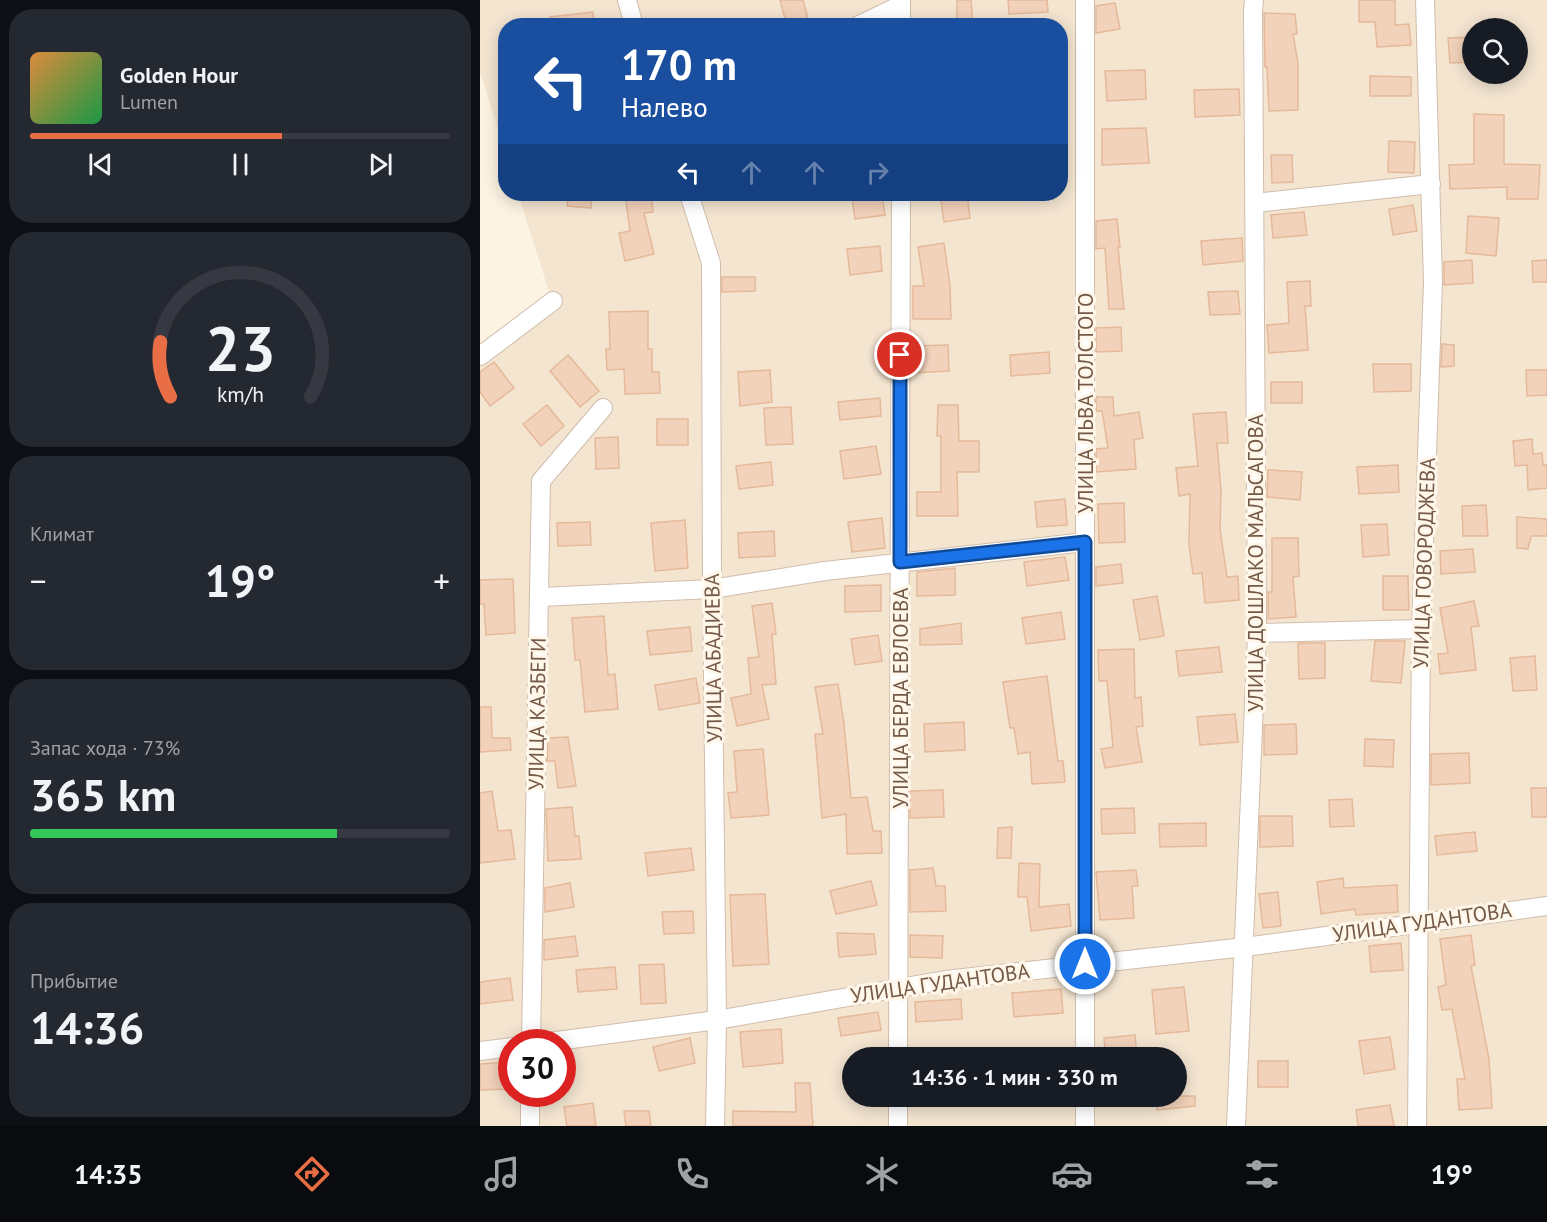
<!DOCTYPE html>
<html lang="ru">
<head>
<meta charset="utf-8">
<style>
  :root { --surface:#171b24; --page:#242831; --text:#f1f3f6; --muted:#9ea1a6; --line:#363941; --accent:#e96e45 }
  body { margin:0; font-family:"PT Sans",sans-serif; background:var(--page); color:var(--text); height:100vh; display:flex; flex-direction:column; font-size:22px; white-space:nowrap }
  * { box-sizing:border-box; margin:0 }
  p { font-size:20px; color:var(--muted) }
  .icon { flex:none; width:33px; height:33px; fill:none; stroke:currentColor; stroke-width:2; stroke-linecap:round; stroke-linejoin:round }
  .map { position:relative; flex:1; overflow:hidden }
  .drawer { display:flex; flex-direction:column; gap:9px; padding:9px; background:#0d0f14; width:480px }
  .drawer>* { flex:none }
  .hud { position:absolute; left:18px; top:18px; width:570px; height:183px; border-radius:24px; box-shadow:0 3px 15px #0003; background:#1a4fa0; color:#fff; overflow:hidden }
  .fabs { position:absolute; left:982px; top:18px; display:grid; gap:12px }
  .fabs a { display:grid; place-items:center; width:66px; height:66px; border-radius:50%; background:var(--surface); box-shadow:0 3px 15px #0003; font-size:30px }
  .speed { position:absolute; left:18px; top:1029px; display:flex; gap:12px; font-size:30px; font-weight:700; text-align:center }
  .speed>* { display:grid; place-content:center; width:78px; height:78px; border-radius:50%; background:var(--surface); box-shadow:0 3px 15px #0003; line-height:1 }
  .speed .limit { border:9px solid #d22; background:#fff; color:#111 }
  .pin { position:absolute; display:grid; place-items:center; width:51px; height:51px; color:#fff; margin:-26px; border:3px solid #fff; border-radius:50%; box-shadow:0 2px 6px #0007 }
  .me { position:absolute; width:66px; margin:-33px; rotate:0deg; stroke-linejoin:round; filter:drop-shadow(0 0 4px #0008) }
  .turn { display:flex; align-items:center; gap:21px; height:126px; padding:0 24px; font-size:27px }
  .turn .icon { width:78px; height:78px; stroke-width:2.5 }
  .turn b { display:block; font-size:42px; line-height:51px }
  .lanes { display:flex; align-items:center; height:57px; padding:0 24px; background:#0003; justify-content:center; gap:30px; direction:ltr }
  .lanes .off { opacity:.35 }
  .big { font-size:45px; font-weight:700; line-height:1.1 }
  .drawer .card { flex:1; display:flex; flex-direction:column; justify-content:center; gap:9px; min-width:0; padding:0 21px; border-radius:24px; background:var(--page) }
  .drawer .dial { align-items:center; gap:0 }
  .dial svg { height:156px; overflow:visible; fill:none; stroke:var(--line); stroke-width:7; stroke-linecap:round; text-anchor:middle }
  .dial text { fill:var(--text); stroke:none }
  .song { display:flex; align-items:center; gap:18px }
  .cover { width:72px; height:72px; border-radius:9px; background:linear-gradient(135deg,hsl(30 70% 55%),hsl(140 70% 35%)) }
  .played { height:6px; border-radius:3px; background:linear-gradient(90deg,var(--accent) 60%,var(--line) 60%) }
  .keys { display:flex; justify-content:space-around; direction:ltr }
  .heat { display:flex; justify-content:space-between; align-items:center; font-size:33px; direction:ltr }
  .charge { height:9px; border-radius:4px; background:linear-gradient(90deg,#34c759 73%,var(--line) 0) }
  .trip { position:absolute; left:362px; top:1047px; width:345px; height:60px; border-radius:30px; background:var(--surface); box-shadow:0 3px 15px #0003; font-weight:700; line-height:60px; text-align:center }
  .tab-bar { display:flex; height:96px; justify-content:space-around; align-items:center; background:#090b0e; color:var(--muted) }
  .tab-bar .icon { width:42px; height:42px }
  .tab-bar .selected { color:var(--accent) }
  .tab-bar b { font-size:27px; color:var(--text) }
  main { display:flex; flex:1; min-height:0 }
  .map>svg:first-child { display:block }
</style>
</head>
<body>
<main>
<section class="drawer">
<div class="card">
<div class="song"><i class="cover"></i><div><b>Golden Hour</b><p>Lumen</p></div></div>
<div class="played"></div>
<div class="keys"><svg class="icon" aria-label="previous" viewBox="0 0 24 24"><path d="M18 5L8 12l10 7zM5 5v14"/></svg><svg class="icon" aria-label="pause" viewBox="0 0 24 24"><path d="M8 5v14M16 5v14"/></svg><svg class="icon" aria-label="next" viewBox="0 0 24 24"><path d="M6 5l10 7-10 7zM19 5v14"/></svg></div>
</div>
<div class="card dial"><svg viewBox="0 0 100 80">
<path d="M14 69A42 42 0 1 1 86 69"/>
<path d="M14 69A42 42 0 0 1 9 41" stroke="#e96e45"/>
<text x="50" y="56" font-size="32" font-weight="700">23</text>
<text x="50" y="72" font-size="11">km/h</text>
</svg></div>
<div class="card"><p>Климат</p>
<div class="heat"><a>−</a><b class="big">19°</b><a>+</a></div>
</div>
<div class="card"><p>Запас хода · 73%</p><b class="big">365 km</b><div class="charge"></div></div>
<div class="card"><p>Прибытие</p><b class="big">14:36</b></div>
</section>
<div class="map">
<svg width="1067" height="1126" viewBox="0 0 1067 1126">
  <rect width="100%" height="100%" fill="#fdf3e3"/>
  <path fill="#f4e5d1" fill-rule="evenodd" d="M0 0H1067V1126H0V356L72 301 38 194H580V26H26L25 153 0 72ZM993 28H1038V74H993ZM32 1042H82V1094H32ZM372 1058H696V1096H372Z"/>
  <g fill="#f2d2ba" stroke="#e5b99a" stroke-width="1.5">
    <path d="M300 0H323L330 26H307Z"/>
    <path d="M477 0H491L493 26H477Z"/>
    <path d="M528 0H567L568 12 529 14Z"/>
    <path d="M879 0H915V25L929 24 931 45 897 47 895 22H879Z"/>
    <path d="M635 3 640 29 616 33V6Z"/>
    <path d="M113 12 114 26H70V17Z"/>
    <path d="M784 13 815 14 817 34H813L818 63V110L789 111 787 67H785Z"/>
    <path d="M993 37V62L970 63 968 38Z"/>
    <path d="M665 70 666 99 627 101 625 71Z"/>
    <path d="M890 76 931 77V96H890Z"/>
    <path d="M759 89 760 115 715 117 714 90Z"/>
    <path d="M994 114 1024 115V164L1060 165 1058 199H1027V187L970 189 969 165 994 164Z"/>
    <path d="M666 128 669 163 622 165V129Z"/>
    <path d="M909 141 935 142 934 173 908 172Z"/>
    <path d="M791 155H812L813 182 792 183Z"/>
    <path d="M89 194H112L111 208 87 206Z"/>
    <path d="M145 194H171L173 212 164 213 174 254 145 261 139 233 150 231Z"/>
    <path d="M402 194 405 215 375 219 372 198Z"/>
    <path d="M472 194H487L490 218 464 222 460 195Z"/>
    <path d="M933 205 937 231 913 235 909 209Z"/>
    <path d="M824 212 827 235 793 238 791 215Z"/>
    <path d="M988 216 1019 218 1016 256 986 253Z"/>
    <path d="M637 219 640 247H638L644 309H629L625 248 616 249V221Z"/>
    <path d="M762 238 763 261 723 265 721 241Z"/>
    <path d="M464 243 470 286 471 319H433V286H444L438 247Z"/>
    <path d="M400 246 402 271 370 275 367 249Z"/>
    <path d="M992 260 993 283 964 285V262Z"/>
    <path d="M1067 260V282H1053L1052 261Z"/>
    <path d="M242 277H275V291L242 292Z"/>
    <path d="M830 281 831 306H825L828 350 789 353 787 325 809 323 807 282Z"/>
    <path d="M758 291 760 314 730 315 728 292Z"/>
    <path d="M168 311V349H172V372H179L180 393 145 394 144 369 127 370 126 349H130L129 312Z"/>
    <path d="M641 327 642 351 616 352V328Z"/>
    <path d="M962 344 974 345V366L961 367Z"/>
    <path d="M468 345 469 371 433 373 432 346Z"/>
    <path d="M569 352 570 373 531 376 530 355Z"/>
    <path d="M88 355 119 391 100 407 70 371Z"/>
    <path d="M14 362 34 388 10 406 0 392V372Z"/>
    <path d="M893 364H931V391L894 392Z"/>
    <path d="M290 370 292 402 260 406 258 372Z"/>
    <path d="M1046 370H1067V395L1047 396Z"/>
    <rect x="791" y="382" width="31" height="21"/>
    <path d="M616 397H633L634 416 659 412 663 438 654 440 656 469 616 472V449L628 448 622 411H616Z"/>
    <path d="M400 398 401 416 360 420 358 402Z"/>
    <path d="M67 405 84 426 61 446 43 424Z"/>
    <path d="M458 405H478L479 441H499V472H477L478 516H437V492H461V436H457Z"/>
    <path d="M311 407 313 444 286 445 284 408Z"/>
    <path d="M746 412 748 443H737L741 491 740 529 747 577 758 576 759 600 725 603 722 573 713 574 709 544 710 494 699 496 696 468 718 466 713 414Z"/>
    <rect x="177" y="419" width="31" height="26"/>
    <path d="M138 437 139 468 116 469 115 438Z"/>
    <path d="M1052 439 1053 454 1062 453 1063 465H1067V488L1048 490 1047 465 1035 466 1033 441Z"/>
    <path d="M396 446 401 474 364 479 360 451Z"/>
    <path d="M291 462 293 485 259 489 256 466Z"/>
    <path d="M918 465 919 492 879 494 877 467Z"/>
    <path d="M788 470 822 472 820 500 787 497Z"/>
    <path d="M585 499 587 525 557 527 555 502Z"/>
    <path d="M644 503 645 542 619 543 618 504Z"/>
    <path d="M1006 505 1008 536H983L982 506Z"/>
    <path d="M1037 517 1067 519V536H1051L1048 549 1037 548Z"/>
    <path d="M402 518 405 548 372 552 368 522Z"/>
    <path d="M205 520 208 568 175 571 171 523Z"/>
    <path d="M110 522 111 545 78 546 77 523Z"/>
    <path d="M907 524 909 555 883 557 881 525Z"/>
    <path d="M294 531 295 556 259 558 258 533Z"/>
    <path d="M792 538H818L819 576 813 577 816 617 788 619V592H792Z"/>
    <path d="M993 549 995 572 961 574 960 551Z"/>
    <path d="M585 557 589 580 547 586 544 562Z"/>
    <path d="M641 564 643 583 616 586V567Z"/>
    <path d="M475 568V595L437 596V572Z"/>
    <path d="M903 576H928L929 610H903Z"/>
    <path d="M33 579 35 633 6 635 4 604H0V580Z"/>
    <path d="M401 585V611L365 612V586Z"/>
    <path d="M677 596 684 636 660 640 653 600Z"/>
    <path d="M994 601 999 626 991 627 996 670 960 674 958 654 968 653 960 608Z"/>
    <path d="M292 603 296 634H292L296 684 282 685 289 719 257 726 251 698 271 694 268 658 279 657 272 606Z"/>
    <path d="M581 612 585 639 546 644 542 618Z"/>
    <path d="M124 616 128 675 135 674 138 709 105 712 100 660H95L92 618Z"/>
    <path d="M481 623 482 644 440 645V629Z"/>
    <path d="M210 627 212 651 170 655 167 631Z"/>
    <path d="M398 635 402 661 375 665 371 639Z"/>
    <path d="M895 641H925L921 683 891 681Z"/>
    <path d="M818 643H845V678L819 679Z"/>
    <path d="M739 647 742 672 699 676 696 651Z"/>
    <path d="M654 649 655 698 661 697 663 726 656 727 662 762 625 768 621 749 633 747 627 681H619L618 650Z"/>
    <path d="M1055 656 1057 690 1033 691 1030 658Z"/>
    <path d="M567 676 578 761H583L585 782 552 784 550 752 538 754 534 728H530L523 682Z"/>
    <path d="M216 678 220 703 179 710 175 685Z"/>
    <path d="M358 684 364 724 371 798 387 797 393 831H401L402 853 367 854 366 814 342 818 335 734H343L335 687Z"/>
    <path d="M0 707H11L12 738H30L31 750 0 752Z"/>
    <path d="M755 714 758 742 720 745 717 717Z"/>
    <path d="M484 722 485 750 445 752 444 724Z"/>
    <path d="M816 724 817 754 784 755V725Z"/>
    <path d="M88 737 96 786 78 788 75 761H67L68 738Z"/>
    <path d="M885 739 914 740 913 767 884 766Z"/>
    <path d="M283 749 289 815 251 818 248 793 257 792 254 751Z"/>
    <path d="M989 753 990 783 951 785V754Z"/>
    <path d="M1051 788H1067V817H1052Z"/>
    <path d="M463 790 464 817 430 818V791Z"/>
    <path d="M12 791 18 831 31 830 35 859 0 863V793Z"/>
    <path d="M872 799 874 826 850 827 849 800Z"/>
    <path d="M92 807 95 836H99L101 859 68 861 66 809Z"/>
    <path d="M654 808 655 833 622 834 621 809Z"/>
    <path d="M780 816H812L813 846 780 847Z"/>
    <path d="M726 823V846L680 847 679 824Z"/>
    <path d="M532 827 531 858H517L518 828Z"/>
    <path d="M995 832 997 851 957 855 955 836Z"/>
    <path d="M211 848 214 870 168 876 165 853Z"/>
    <path d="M539 863 560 864 559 907 589 904 591 926 551 931 547 897H538Z"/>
    <path d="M453 868 456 886H465L466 911 430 912V870Z"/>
    <path d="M656 870 658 886H652L654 918 620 920 616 872Z"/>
    <path d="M863 878 864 888 917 885 918 912 876 915 875 909 841 914 837 882Z"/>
    <path d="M391 881 397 905 356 914 350 891Z"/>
    <path d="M90 883 94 907 65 912V888Z"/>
    <path d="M798 892 801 926 783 928 779 894Z"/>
    <path d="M285 894 289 964 253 966 250 895Z"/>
    <path d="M213 911 214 933 184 934 182 912Z"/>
    <path d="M357 933 394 934 396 954 359 957Z"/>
    <path d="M430 935 463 936 462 958 430 957Z"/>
    <path d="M991 935 995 965 991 966 1009 1059 1012 1108 979 1110 977 1079H985L972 1009 962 1010 958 987 966 985 960 939Z"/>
    <path d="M95 936 98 956 64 960V940Z"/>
    <path d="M921 943 923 970 891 972 889 946Z"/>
    <path d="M184 964 186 1003 161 1004 159 965Z"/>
    <path d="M135 967 137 989 98 992 96 970Z"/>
    <path d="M30 978 33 1000 0 1004V982Z"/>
    <path d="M704 987 709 1031 676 1034 672 990Z"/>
    <path d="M581 989 583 1013 534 1017 532 993Z"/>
    <path d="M481 999 482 1019 436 1022 435 1002Z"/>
    <path d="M398 1012 401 1030 361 1036 358 1018Z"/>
    <path d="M301 1029 303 1063 263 1067 260 1032Z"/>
    <path d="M655 1035 657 1058H626L624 1038Z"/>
    <path d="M910 1037 915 1069 884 1074 879 1041Z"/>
    <path d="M210 1038 215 1063 179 1071 173 1047Z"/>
    <rect x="778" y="1061" width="30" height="26"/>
    <path d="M26 1062 28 1089 0 1090V1064Z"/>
    <path d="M315 1083H330L333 1126H253V1111L316 1112Z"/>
    <path d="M675 1096H715V1106L677 1110Z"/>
    <path d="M113 1103 116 1126H87L84 1107Z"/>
    <path d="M910 1105 914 1126H878L876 1110Z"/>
    <path d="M144 1111H169L171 1126H146Z"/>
  </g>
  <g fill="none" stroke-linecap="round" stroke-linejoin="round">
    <g stroke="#d0bdac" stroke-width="20">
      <g id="minor">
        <path d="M147 0 154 26"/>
        <path d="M605 0V1058"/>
        <path d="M377 26 421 5"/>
        <path d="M421 26V0"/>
        <path d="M209 194 231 263 232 589 237 1020 235 1126"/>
        <path d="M775 203 951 184"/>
        <path d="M0 356 73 301"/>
        <path d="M60 597 232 589 345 571 605 542"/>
        <path d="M777 633 941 629"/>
        <path d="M51 1042 61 481 123 408"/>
        <path d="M69 1042 237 1020 465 980 765 947 1067 906"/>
        <path d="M0 1051 32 1047"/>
        <path d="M418 1058 421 194"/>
        <path d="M50 1126V1094"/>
        <path d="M418 1126V1096"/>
        <path d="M605 1126V1096"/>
        <path d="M756 1126 777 633 773 12 774 0"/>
        <path d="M937 1126 941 629 953 282 945 0"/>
      </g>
    </g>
    <use href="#minor" stroke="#fff" stroke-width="18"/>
  </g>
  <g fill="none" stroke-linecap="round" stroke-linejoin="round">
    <g stroke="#114b97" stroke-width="15">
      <path id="route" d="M420 355V562L605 542V964"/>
    </g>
    <use href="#route" stroke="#1a73e8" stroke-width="10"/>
  </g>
  <g text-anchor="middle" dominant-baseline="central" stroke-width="6" stroke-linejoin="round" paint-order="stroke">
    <g font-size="21" fill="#755948" stroke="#fff7e9">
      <text transform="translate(605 403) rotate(-90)">УЛИЦА ЛЬВА ТОЛСТОГО</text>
      <text transform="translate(775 563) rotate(-90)">УЛИЦА ДОШЛАКО МАЛЬСАГОВА</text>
      <text transform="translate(944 563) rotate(-88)">УЛИЦА ГОВОРОДЖЕВА</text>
      <text transform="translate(233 658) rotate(-91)">УЛИЦА АБАДИЕВА</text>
      <text transform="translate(420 698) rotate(-90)">УЛИЦА БЕРДА ЕВЛОЕВА</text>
      <text transform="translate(57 714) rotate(-89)">УЛИЦА КАЗБЕГИ</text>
      <text transform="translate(942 922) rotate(-8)">УЛИЦА ГУДАНТОВА</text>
      <text transform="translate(460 983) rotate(-8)">УЛИЦА ГУДАНТОВА</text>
    </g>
  </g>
</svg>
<div class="fabs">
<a><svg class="icon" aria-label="search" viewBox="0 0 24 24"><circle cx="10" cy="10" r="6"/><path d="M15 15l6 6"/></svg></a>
</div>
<div class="speed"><div class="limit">30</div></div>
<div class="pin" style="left:420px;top:355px;background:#d93025"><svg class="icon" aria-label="arrive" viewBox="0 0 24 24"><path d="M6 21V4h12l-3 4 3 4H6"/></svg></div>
<svg class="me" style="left:605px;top:964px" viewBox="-20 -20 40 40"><circle r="17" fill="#1a73e8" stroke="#fff" stroke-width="3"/><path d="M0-11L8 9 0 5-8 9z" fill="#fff"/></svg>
<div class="trip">14:36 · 1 мин · 330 m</div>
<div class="hud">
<div class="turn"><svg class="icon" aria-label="left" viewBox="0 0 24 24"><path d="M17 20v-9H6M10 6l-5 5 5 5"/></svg><div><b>170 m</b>Налево</div></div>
<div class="lanes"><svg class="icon" aria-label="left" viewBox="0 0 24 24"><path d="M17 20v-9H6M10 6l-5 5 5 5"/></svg><svg class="icon off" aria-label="ahead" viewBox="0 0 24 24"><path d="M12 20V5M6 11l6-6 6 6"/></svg><svg class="icon off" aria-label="ahead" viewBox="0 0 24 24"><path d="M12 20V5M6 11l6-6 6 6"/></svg><svg class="icon off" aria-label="right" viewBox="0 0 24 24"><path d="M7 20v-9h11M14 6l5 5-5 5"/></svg></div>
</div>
</div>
</main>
<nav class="tab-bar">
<b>14:35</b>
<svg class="icon selected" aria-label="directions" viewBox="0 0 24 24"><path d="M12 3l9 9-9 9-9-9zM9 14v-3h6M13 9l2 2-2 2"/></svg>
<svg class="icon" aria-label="music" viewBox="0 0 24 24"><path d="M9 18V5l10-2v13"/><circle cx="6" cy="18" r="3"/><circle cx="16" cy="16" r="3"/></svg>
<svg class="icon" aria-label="phone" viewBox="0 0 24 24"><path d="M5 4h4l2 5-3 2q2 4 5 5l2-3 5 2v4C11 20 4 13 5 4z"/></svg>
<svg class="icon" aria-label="climate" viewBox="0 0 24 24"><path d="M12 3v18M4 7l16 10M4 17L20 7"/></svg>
<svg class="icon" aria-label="car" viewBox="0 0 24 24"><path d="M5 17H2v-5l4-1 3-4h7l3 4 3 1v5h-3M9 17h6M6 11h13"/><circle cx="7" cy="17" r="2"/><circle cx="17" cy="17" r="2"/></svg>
<svg class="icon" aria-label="filters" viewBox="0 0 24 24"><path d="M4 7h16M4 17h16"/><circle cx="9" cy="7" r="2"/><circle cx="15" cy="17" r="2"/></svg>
<b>19°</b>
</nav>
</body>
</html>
